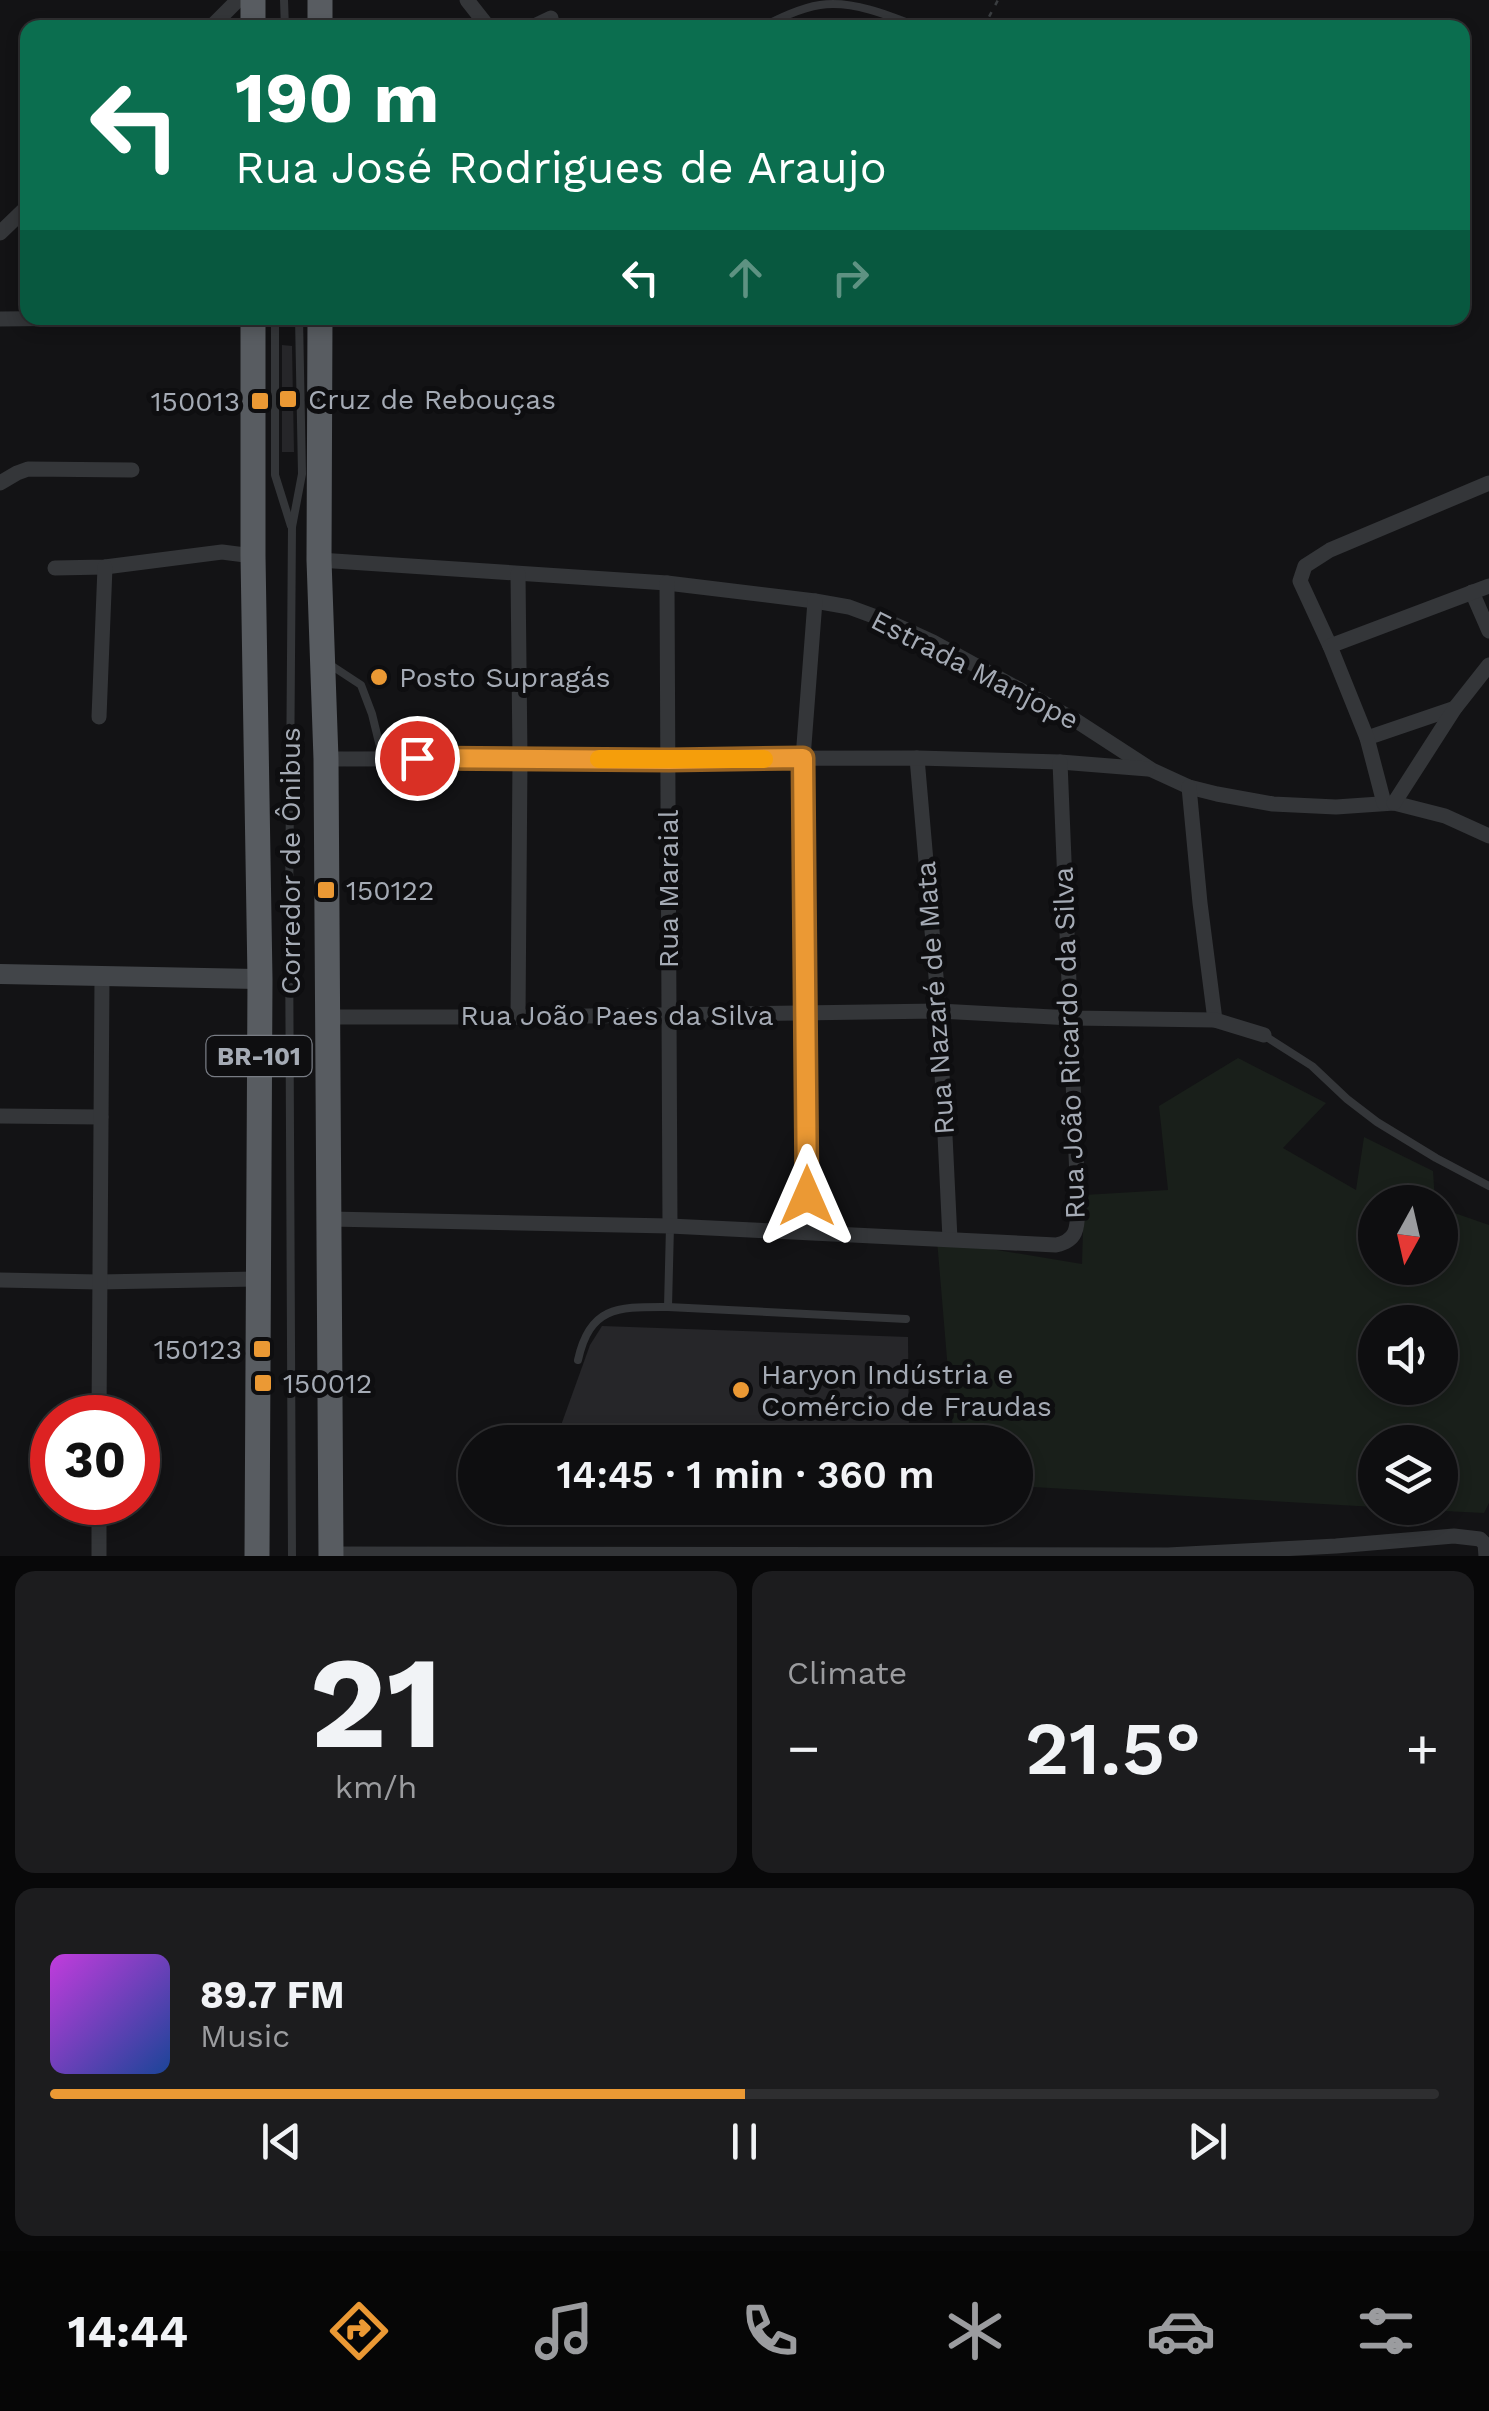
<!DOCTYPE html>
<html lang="en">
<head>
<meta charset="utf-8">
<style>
  :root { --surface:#0e0e10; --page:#1c1c1e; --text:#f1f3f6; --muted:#9b9c9f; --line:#2e2e30; --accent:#eb9934 }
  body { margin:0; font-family:"Work Sans",sans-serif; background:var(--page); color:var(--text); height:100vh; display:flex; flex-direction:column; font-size:38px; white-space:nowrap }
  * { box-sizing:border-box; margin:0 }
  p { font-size:32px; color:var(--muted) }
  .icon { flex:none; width:55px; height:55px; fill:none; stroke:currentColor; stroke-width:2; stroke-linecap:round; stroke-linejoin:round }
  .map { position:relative; height:1556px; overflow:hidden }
  .details { display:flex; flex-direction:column; gap:15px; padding:15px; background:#080809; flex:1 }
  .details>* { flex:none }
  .top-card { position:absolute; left:20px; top:20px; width:1450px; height:305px; border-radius:20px; box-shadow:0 5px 15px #0003,0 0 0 2px var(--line); background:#0b6e4f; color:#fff; overflow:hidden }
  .needle { width:65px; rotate:188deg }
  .buttons { position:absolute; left:1358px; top:1185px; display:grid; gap:20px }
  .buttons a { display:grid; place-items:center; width:100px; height:100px; border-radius:50%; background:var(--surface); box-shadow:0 5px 15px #0003,0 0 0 2px var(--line); font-size:50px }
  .speed { position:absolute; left:30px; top:1395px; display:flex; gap:20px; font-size:50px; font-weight:700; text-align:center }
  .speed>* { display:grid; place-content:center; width:130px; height:130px; border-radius:50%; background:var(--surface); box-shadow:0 5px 15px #0003,0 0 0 2px var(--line); line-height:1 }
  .speed .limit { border:15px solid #d22; background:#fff; color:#111 }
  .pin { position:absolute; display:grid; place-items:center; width:85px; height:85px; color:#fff; margin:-42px; border:5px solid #fff; border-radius:50%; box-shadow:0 2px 10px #0007 }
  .me { position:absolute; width:110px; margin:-55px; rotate:0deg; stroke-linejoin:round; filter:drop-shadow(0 0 8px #0008) }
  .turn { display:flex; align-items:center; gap:35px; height:210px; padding:0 50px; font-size:45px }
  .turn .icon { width:130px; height:130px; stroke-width:2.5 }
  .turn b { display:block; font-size:70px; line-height:85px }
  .lanes { display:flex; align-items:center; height:95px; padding:0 50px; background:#0003; justify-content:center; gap:50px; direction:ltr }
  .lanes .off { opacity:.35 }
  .big { font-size:75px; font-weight:600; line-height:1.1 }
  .details .widget { flex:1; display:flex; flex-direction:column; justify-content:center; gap:15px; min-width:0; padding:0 35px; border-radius:20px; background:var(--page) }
  .details .dial { align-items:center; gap:0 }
  .dial b { font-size:130px; line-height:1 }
  .song { display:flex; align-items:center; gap:30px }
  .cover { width:120px; height:120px; border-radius:15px; background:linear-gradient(135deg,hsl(290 70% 55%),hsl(220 70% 35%)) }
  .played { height:10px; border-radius:5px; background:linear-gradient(90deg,var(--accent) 50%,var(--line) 50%) }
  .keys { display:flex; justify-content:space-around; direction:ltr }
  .heat { display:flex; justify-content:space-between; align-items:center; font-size:55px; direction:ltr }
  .details .tiles { flex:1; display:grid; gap:15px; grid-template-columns:1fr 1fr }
  .widget:last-child { grid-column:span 2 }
  .trip { position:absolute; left:458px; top:1425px; width:575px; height:100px; border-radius:50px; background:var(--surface); box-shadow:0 5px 15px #0003,0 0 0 2px var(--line); font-weight:600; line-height:100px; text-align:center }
  .dock { display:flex; height:160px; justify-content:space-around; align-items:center; background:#060606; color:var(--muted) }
  .dock .icon { width:70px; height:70px }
  .dock .on { color:var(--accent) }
  .dock b { font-size:45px; color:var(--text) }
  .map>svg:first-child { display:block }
</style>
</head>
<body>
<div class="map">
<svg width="1489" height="1556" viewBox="0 0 1489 1556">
  <rect width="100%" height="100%" fill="#131315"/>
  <path fill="#191f1a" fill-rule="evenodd" d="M1238 1058 1326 1103 1283 1148 1356 1190 1364 1137 1433 1171 1435 1202H1375V1268H1440V1208L1489 1225V1503L1484 1513 1384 1508H1440V1442H1375V1507L1015 1486V1442H954L937 1240 1082 1264 1084 1195 1168 1190 1159 1106ZM1375 1322H1440V1388H1375Z"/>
  <g fill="#262629">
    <path d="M282 345 292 346 294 452H282Z"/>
    <path d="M602 1326 908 1337 909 1442H555L590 1345Z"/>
  </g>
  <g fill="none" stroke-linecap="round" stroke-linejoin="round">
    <path stroke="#3a3d40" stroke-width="2.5" stroke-dasharray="5 8" stroke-linecap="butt" d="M983 28 998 0"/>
    <g stroke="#343639" stroke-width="8">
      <path d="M284 0 285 28"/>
      <path d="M760 28C778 19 800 8 820 5 853 0 891 16 921 28"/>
      <path d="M275 318V475L291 526"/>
      <path d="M329 664 361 685 372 714 383 759"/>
      <path d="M1265 1036 1312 1066 1347 1099 1377 1122 1436 1158 1489 1186"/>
      <path d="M668 1307 670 1226"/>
      <path d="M578 1360C590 1305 619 1307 668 1307L906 1319"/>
      <path d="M292 1556 289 919 292 527 302 474 299 318"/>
    </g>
    <g stroke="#343639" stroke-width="15">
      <path d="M467 0 489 28"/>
      <path d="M210 28 238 0"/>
      <path d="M530 28 551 18"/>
      <path d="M0 233 28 206"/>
      <path d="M0 319 96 318"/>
      <path d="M0 483 17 473 28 469 132 470"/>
      <path d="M319 560 667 583 815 601 849 607 887 621 933 642 1075 720 1152 770 1189 787 1217 794 1273 804 1336 807 1394 803 1445 816 1489 836"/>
      <path d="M55 568 105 567 222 552 253 556"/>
      <path d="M518 574 520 758 518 1017"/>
      <path d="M667 583 670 1226"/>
      <path d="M1472 592 1489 631"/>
      <path d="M1330 646 1300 581 1305 566 1330 550 1489 483"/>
      <path d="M99 717 105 567"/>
      <path d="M1367 738 1455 708"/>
      <path d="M917 758 939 1011 950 1239"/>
      <path d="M326 759 917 758 1060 762 1148 769"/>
      <path d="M1189 787 1200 903 1215 1020"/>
      <path d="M1384 803 1367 738 1330 646 1489 586"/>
      <path d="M1394 803 1455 708 1489 665"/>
      <path d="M328 1017H518L939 1011 1071 1018 1215 1020 1264 1035"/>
      <path d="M0 1116 101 1117"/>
      <path d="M330 1219 670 1226 1056 1245C1080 1240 1077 1224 1078 1203L1060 762"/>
      <path d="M808 1232 803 758 815 601"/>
      <path d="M0 1280 99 1282 257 1279"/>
      <path d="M99 1418 102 977"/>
      <path d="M331 1554 1168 1555 1336 1546 1454 1536 1480 1539 1485 1544 1486 1556"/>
      <path d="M99 1556V1502"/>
    </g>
    <path stroke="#424549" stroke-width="20" d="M0 974 260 979"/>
    <g stroke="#585c61" stroke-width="25">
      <path d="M253 0V28"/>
      <path d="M320 0V28"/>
      <path d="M253 318V556L260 979 257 1556"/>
      <path d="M320 318 319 560 326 759 331 1556"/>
    </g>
  </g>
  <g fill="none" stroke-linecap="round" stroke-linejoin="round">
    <g stroke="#996322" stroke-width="25">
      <path id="route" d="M417 758 669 760 803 758 807 1196"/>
    </g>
    <use href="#route" stroke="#eb9934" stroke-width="18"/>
    <path stroke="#f59e0b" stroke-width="18" d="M599 759H764"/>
  </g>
  <g fill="#eb9934" stroke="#0e0e10" stroke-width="4">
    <rect x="278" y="389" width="20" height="20" rx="5"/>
    <rect x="250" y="391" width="20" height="20" rx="5"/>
    <circle cx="379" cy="677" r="10"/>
    <rect x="316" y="880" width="20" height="20" rx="5"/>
    <rect x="252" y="1339" width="20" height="20" rx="5"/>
    <rect x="253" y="1373" width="20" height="20" rx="5"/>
    <circle cx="741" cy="1390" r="10"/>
  </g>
  <g text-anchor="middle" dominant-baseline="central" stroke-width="10" stroke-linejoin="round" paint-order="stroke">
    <rect fill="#0e0e10" stroke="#787c84" stroke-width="2.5" x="206.5" y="1036" width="105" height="40" rx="8"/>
    <g font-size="25" font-weight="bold" fill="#a5abb5">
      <text x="259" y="1056">BR-101</text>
    </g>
    <g font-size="28" fill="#a5abb5" stroke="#0e0e10" text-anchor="start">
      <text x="308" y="399">Cruz de Rebouças</text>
      <text x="240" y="401" text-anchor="end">150013</text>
      <text x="399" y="677">Posto Supragás</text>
      <text x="346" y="890">150122</text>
      <text x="242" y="1349" text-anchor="end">150123</text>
      <text x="761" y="1374">Haryon Indústria e<tspan x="761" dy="32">Comércio de Fraudas</tspan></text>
      <text x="283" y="1383">150012</text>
    </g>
    <g font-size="28" fill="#a5abb5" stroke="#0e0e10">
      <text transform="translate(975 670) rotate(27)">Estrada Manjope</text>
      <text transform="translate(290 861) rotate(-90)">Corredor de Ônibus</text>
      <text transform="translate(668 889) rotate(-90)">Rua Maraial</text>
      <text transform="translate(935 998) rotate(-94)">Rua Nazaré de Mata</text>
      <text x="617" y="1015">Rua João Paes da Silva</text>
      <text transform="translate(1069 1043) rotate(-92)">Rua João Ricardo da Silva</text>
    </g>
  </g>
</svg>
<div class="buttons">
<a><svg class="needle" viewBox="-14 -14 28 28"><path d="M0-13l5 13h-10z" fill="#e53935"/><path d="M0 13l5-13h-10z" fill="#9b9c9f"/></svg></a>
<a><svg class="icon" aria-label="sound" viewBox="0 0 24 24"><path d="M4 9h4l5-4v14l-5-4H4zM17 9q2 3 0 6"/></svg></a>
<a><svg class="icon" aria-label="layers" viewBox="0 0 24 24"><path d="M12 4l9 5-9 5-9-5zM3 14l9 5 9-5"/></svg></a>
</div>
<div class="speed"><div class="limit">30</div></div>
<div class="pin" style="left:417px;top:758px;background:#d93025"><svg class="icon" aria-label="arrive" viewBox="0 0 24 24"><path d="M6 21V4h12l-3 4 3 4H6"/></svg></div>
<svg class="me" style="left:807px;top:1196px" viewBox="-20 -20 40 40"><path d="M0-17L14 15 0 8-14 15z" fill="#eb9934" stroke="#fff" stroke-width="4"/></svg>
<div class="trip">14:45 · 1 min · 360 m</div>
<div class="top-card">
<div class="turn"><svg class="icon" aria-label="left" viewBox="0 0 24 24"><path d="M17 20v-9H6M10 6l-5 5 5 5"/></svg><div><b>190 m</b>Rua José Rodrigues de Araujo</div></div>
<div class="lanes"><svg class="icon" aria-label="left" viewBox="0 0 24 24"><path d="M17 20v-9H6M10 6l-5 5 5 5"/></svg><svg class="icon off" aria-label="ahead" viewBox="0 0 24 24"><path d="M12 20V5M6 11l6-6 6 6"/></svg><svg class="icon off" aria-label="right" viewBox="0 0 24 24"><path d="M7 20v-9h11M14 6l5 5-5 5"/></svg></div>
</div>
</div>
<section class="details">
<div class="tiles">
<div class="widget dial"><b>21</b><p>km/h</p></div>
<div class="widget"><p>Climate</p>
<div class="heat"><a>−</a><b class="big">21.5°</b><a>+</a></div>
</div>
<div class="widget">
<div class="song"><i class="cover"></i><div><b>89.7 FM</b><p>Music</p></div></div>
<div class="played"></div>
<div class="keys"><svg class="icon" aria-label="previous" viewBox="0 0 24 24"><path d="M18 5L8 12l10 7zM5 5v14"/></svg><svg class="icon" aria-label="pause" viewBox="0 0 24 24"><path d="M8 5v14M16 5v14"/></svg><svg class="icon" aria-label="next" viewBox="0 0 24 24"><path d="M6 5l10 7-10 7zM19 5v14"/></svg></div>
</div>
</div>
</section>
<nav class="dock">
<b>14:44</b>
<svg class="icon on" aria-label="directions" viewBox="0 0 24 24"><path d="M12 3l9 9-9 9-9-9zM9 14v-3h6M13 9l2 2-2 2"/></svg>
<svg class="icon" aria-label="music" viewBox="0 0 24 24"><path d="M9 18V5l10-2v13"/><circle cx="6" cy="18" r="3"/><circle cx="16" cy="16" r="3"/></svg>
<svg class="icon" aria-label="phone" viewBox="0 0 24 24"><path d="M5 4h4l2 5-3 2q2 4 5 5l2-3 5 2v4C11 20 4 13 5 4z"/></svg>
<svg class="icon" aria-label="climate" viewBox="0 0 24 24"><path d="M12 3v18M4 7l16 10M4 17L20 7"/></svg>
<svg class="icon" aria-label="car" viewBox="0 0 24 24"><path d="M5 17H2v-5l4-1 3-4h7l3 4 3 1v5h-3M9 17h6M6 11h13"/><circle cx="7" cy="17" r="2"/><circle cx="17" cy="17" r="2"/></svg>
<svg class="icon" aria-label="filters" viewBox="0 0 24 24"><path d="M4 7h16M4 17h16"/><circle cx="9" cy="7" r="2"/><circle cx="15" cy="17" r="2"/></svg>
</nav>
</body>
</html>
